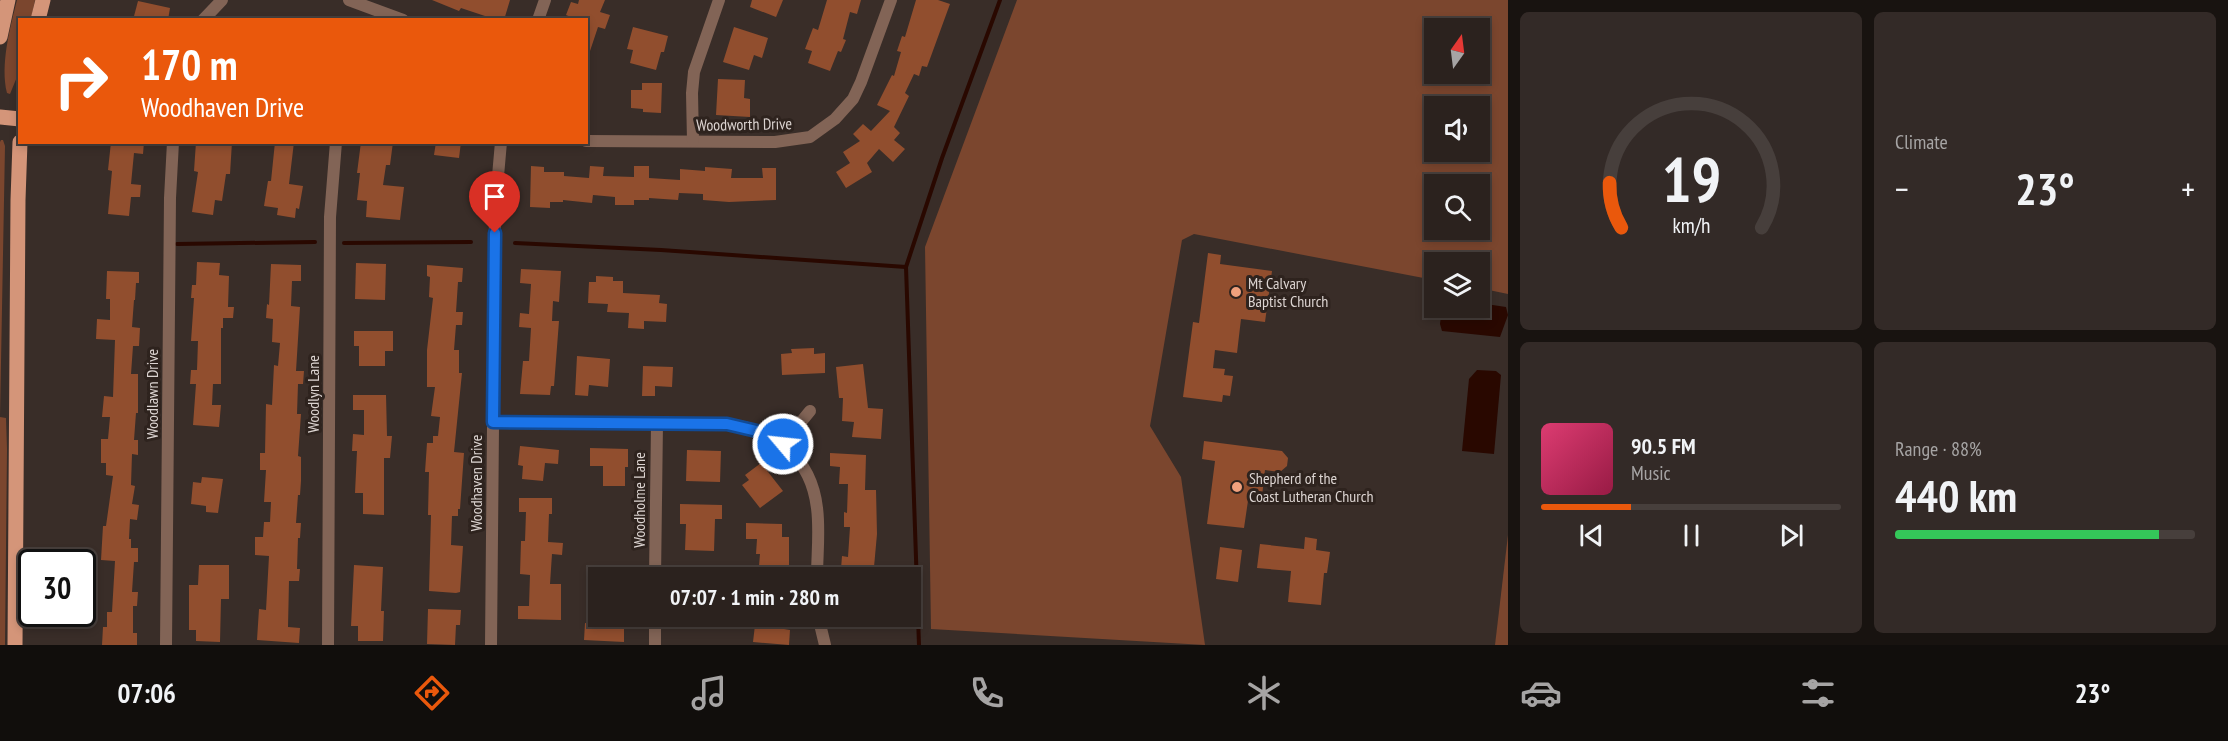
<!DOCTYPE html>
<html lang="en">
<head>
<meta charset="utf-8">
<style>
  :root { --surface:#2b221e; --page:#332a27; --text:#f1f3f6; --muted:#a6a4a4; --line:#473f3c; --accent:#ea580c }
  body { margin:0; font-family:"PT Sans Narrow",sans-serif; background:var(--page); color:var(--text); height:100vh; display:flex; flex-direction:column; font-size:22px; white-space:nowrap }
  * { box-sizing:border-box; margin:0 }
  p { font-size:20px; color:var(--muted) }
  .icon { flex:none; width:33px; height:33px; fill:none; stroke:currentColor; stroke-width:2; stroke-linecap:round; stroke-linejoin:round }
  .map { position:relative; flex:1; overflow:hidden }
  .sheet { display:flex; flex-direction:column; gap:12px; padding:12px; background:#181310; width:720px }
  .sheet>* { flex:none }
  .banner { position:absolute; left:18px; top:18px; width:570px; height:126px; border-radius:0px; box-shadow:0 3px 9px #0003,0 0 0 2px var(--line); background:#ea580c; color:#fff; overflow:hidden }
  .needle { width:39px; rotate:14deg }
  .buttons { position:absolute; left:1424px; top:18px; display:grid; gap:12px }
  .buttons a { display:grid; place-items:center; width:66px; height:66px; border-radius:0px; background:var(--surface); box-shadow:0 3px 9px #0003,0 0 0 2px var(--line); font-size:30px }
  .speed { position:absolute; left:18px; top:549px; display:flex; gap:12px; font-size:30px; font-weight:700; text-align:center }
  .speed>* { display:grid; place-content:center; width:78px; height:78px; border-radius:50%; background:var(--surface); box-shadow:0 3px 9px #0003,0 0 0 2px var(--line); line-height:1 }
  .speed .limit { border:3px solid #111; border-radius:9px; background:#fff; color:#111 }
  .pin { position:absolute; display:grid; place-items:center; width:51px; height:51px; color:#fff; margin:-62px -26px; border-radius:50% 50% 50% 0; rotate:-45deg; box-shadow:0 0 6px #0007 }
  .pin .icon { rotate:45deg }
  .me { position:absolute; width:66px; margin:-33px; rotate:298deg; stroke-linejoin:round; filter:drop-shadow(0 0 4px #0008) }
  .turn { display:flex; align-items:center; gap:21px; height:126px; padding:0 24px; font-size:27px }
  .turn .icon { width:78px; height:78px; stroke-width:2.5 }
  .turn b { display:block; font-size:42px; line-height:51px }
  .big { font-size:45px; font-weight:800; line-height:1.1 }
  .sheet .widget { flex:1; display:flex; flex-direction:column; justify-content:center; gap:9px; min-width:0; padding:0 21px; border-radius:9px; background:var(--page) }
  .sheet .dial { align-items:center; gap:0 }
  .dial svg { height:156px; overflow:visible; fill:none; stroke:var(--line); stroke-width:7; stroke-linecap:round; text-anchor:middle }
  .dial text { fill:var(--text); stroke:none }
  .song { display:flex; align-items:center; gap:18px }
  .cover { width:72px; height:72px; border-radius:9px; background:linear-gradient(135deg,hsl(340 70% 55%),hsl(340 70% 35%)) }
  .played { height:6px; border-radius:3px; background:linear-gradient(90deg,var(--accent) 30%,var(--line) 30%) }
  .keys { display:flex; justify-content:space-around; direction:ltr }
  .heat { display:flex; justify-content:space-between; align-items:center; font-size:33px; direction:ltr }
  .charge { height:9px; border-radius:4px; background:linear-gradient(90deg,#34c759 88%,var(--line) 0) }
  .sheet .tiles { flex:1; display:grid; gap:12px; grid-template-columns:repeat(2,1fr) }
  .trip { position:absolute; left:588px; top:567px; width:333px; height:60px; border-radius:0px; background:var(--surface); box-shadow:0 3px 9px #0003,0 0 0 2px var(--line); font-weight:800; line-height:60px; text-align:center }
  .tabs { display:flex; height:96px; justify-content:space-around; align-items:center; background:#110e0c; color:var(--muted) }
  .tabs .icon { width:42px; height:42px }
  .tabs .on { color:var(--accent) }
  .tabs b { font-size:27px; color:var(--text) }
  main { display:flex; flex:1; min-height:0 }
  .map>svg:first-child { display:block }
</style>
</head>
<body>
<main>
<div class="map">
<svg width="1508" height="645" viewBox="0 0 1508 645">
  <rect width="100%" height="100%" fill="#392d28"/>
  <g fill="#7b462e" fill-rule="evenodd">
    <path d="M17 0H35L31 19 20 20 19 72 10 94 7 93C0 65 10 28 17 0Z"/>
    <path d="M1017 0H1508V294L1479 288V262H1434V280L1194 234 1182 240 1150 426 1181 477 1205 645 931 629 925 247ZM1479 28V74H1434V28ZM1479 106V152H1434V106ZM1479 184V230H1434V184Z"/>
    <path d="M1 140H3L5 146 0 417 6 418 7 449 5 645H0V142Z"/>
    <path d="M1508 535V645H1495Z"/>
  </g>
  <g fill="#290800">
    <path d="M1479 303 1506 307 1508 315 1500 337 1442 331 1440 324 1442 308H1479Z"/>
    <path d="M1477 370 1496 371 1501 375 1494 454 1462 451 1469 379Z"/>
  </g>
  <g fill="none" stroke-linecap="round" stroke-linejoin="round">
    <g stroke="#290800" stroke-width="4">
      <path d="M344 243 471 242"/>
      <path d="M515 243 661 250 906 267"/>
      <path d="M177 244 315 242"/>
      <path d="M919 645 906 267 942 158 1000 0"/>
    </g>
  </g>
  <g fill="#914e2e">
    <path d="M432 0H510L504 20H488V17L461 8 459 11Z"/>
    <path d="M579 0H605L600 12 610 15 605 29 598 27 588 57H586V20H578L566 15 571 2 578 4Z"/>
    <path d="M752 0H783L776 17 750 7Z"/>
    <path d="M827 0H861L857 14 850 12 843 39 846 40 841 52 838 51 830 71 808 63 812 51 805 49 813 28 818 30Z"/>
    <path d="M916 0H938L950 4 927 67 922 66 919 76 914 74 905 93 909 96 894 127 900 133 894 140 905 149 893 162 879 149 867 163 872 172 846 188 836 172 850 163 843 152 860 141 853 134 863 124 871 131 890 111 877 105 892 75 894 76 901 52 897 51 902 36 905 37Z"/>
    <path d="M138 1 170 8 168 20H133Z"/>
    <path d="M633 27 668 36 664 52H661L656 70 630 63 633 50 627 49Z"/>
    <path d="M734 27 768 38 762 58 754 55 749 70 723 62Z"/>
    <path d="M718 79 745 80 744 98 750 99V117L716 115Z"/>
    <path d="M642 83H662L661 113 643 112V109L631 108V90H642Z"/>
    <path d="M111 142H144L143 154 134 153 131 184 141 185 140 197H131L129 216 108 214 112 171 108 170Z"/>
    <path d="M196 142H232L230 174H226L222 201 215 200 213 215 192 212 198 172 194 171Z"/>
    <path d="M275 142H294L289 184 303 186 299 209 296 208 295 218 277 215 278 208 264 206 268 181H271Z"/>
    <path d="M361 142H393L390 165H386L383 185 404 187 400 220 366 217 367 201 357 200 360 173H357Z"/>
    <path d="M436 142H461L459 158 434 155Z"/>
    <path d="M531 166 544 167V172H564V176L589 178 590 166 604 167 603 176 634 177V166H649V178L680 180V169L705 171V167L732 169 731 178H763L762 168H776V200L729 202 703 200V194L679 193 678 200 649 198V200H634V205H615V197L593 195 592 203 563 200V202H550V208L530 207Z"/>
    <path d="M1208 253 1221 255 1220 264 1272 271 1265 322 1241 319 1237 353 1215 350 1213 368 1225 369 1224 375 1233 376 1230 396 1223 395 1222 402 1183 397 1193 322 1199 323Z"/>
    <path d="M197 262 220 263 219 275 229 276 228 307H234L233 318H223V328H221V384H213L212 405H221L219 427 193 425 196 384H190L191 370H197L198 341H191L194 298H191L192 285H196Z"/>
    <path d="M356 263 386 264 385 300 355 299Z"/>
    <path d="M271 264 301 265V281H292L291 306 300 307 296 371H304L303 384H298L297 414H301L298 456 301 457V481L300 495H298L296 523H301L300 538H298L297 569H300L299 581H289L288 627 300 628 299 643 257 640 259 609 266 610 269 556 255 555V537H263L264 522H270L271 502H264L266 470H260V453H265L266 404 272 405 274 365 278 366 280 343 272 342 273 319 266 318 267 304 269 305Z"/>
    <path d="M427 265 463 268 462 282H458L456 312H463L462 325H456L454 350H459V373H462L454 452 464 453 460 509H458V516H452L451 545 463 546 460 592 456 593 429 591 431 515H428L429 472H425L427 443H433V436H438L440 417 431 416 435 387H427V350L433 298 429 297 430 277 427 276Z"/>
    <path d="M521 269 561 271 559 302 553 301 552 321H559L554 386H551L550 395 520 394 523 361H529L531 328 519 327 520 313 529 314 531 284 520 283Z"/>
    <path d="M107 271 139 272V283H136L135 300H134L132 327 140 328 139 346H133L131 374H138V413H136L134 440H138V455L132 454 131 485 135 486 132 504 139 505 137 520 130 519 129 539H131V548H138V562H134L132 592H138L137 606H133V633H137V645H102L103 627H107V612H112L115 561 101 560 103 526H106L113 476 106 475V463H101V439H108L110 417H102L104 396 113 397 115 340 96 339 97 319 110 320V299H106Z"/>
    <path d="M596 276 613 277V281H623V293L660 295 659 303 667 304 666 322 644 321V329L628 328 629 313 607 312 608 304 588 303 589 282H596Z"/>
    <path d="M354 331H393V351H385V366H359V346H354Z"/>
    <path d="M814 348V354L825 353V373L782 375 781 354 792 353 791 349Z"/>
    <path d="M577 356 610 359 608 387 589 385 588 396 575 395Z"/>
    <path d="M863 364 868 408 883 409 881 439 852 437 854 422 842 421 843 398H839L836 367Z"/>
    <path d="M643 366 673 367 672 387 655 386V396H642Z"/>
    <path d="M353 395H386L387 436H392L390 458H384V515L363 514V493H355L357 451H352L353 434 364 435V410H353Z"/>
    <path d="M1204 441 1282 451 1288 458 1287 466 1280 472 1265 470 1262 496 1249 494 1244 528 1207 524 1215 461 1202 459Z"/>
    <path d="M520 446 559 450 558 464 545 463 543 481 522 479 523 466 518 465Z"/>
    <path d="M590 448 628 449V467H625V486H603V466H590Z"/>
    <path d="M687 450 721 451 720 482 686 481Z"/>
    <path d="M830 453 866 455 865 490H876L877 534 873 578H849V569H841L842 556 848 557 850 527H844V512L847 513 848 484H839L840 467 830 466Z"/>
    <path d="M761 463 783 491 760 508 742 485 749 480 745 475Z"/>
    <path d="M202 477 223 479 218 513 206 512V506L191 504 193 482 201 483Z"/>
    <path d="M519 498H552V514H549L548 542 563 543 562 555 552 554 550 584H561V620L518 619V606H529L530 575 520 574 521 541H525L526 512H519Z"/>
    <path d="M680 504 722 505V519H715L714 551 685 550 686 524H680Z"/>
    <path d="M746 523 782 524V537H789V578H758L760 554H756L757 539H746Z"/>
    <path d="M1305 537 1317 539 1316 550 1330 552 1327 573H1324L1321 605 1288 602 1291 571 1257 568 1260 544 1304 549Z"/>
    <path d="M1220 547 1242 550 1238 582 1216 579Z"/>
    <path d="M199 565H229V599H221L220 642 196 641V630H189V585H198Z"/>
    <path d="M354 565 383 567 381 611H384L383 641H358V626H351Z"/>
    <path d="M428 609 461 610 460 625H456L455 645 427 644Z"/>
    <path d="M598 616H621L620 627H624V642L584 640 585 623 598 624Z"/>
    <path d="M760 616H785L784 629 790 630 789 645 753 642 755 625H759Z"/>
  </g>
  <g fill="none" stroke-linecap="round" stroke-linejoin="round">
    <g stroke="#826456" stroke-width="12">
      <path d="M349 0 403 20"/>
      <path d="M203 20 222 0"/>
      <path d="M538 20 545 0"/>
      <path d="M586 141 775 142 810 137 835 119 853 99 861 82 891 0"/>
      <path d="M693 141 692 93 694 72 719 0"/>
      <path d="M493 422 727 424C775 430 811 457 817 508 820 531 817 555 817 578"/>
      <path d="M783 444 810 411"/>
      <path d="M655 578 657 423"/>
      <path d="M818 616 825 645"/>
      <path d="M166 645 170 198 173 142"/>
      <path d="M328 645 330 217 336 142"/>
      <path d="M491 645 495 210 501 142"/>
      <path d="M655 645V616"/>
    </g>
    <g stroke="#d49579" stroke-width="15">
      <path d="M38 20 43 0"/>
      <path d="M0 37 8 0"/>
      <path d="M0 117 20 119"/>
      <path d="M15 645 18 200 20 142"/>
    </g>
  </g>
  <g fill="none" stroke-linecap="round" stroke-linejoin="round">
    <g stroke="#114b97" stroke-width="15">
      <path id="route" d="M495 233 493 422 727 424 761 432 783 444"/>
    </g>
    <use href="#route" stroke="#1a73e8" stroke-width="10"/>
  </g>
  <g fill="#f1a17d" stroke="#2e231e" stroke-width="2">
    <circle cx="1236" cy="292" r="6"/>
    <circle cx="1237" cy="487" r="6"/>
  </g>
  <g text-anchor="middle" dominant-baseline="central" stroke-width="6" stroke-linejoin="round" paint-order="stroke">
    <g font-size="16" fill="#dcd4d1" stroke="#2e231e">
      <text transform="translate(744 124) rotate(-1)">Woodworth Drive</text>
      <text transform="translate(152 394) rotate(-90)">Woodlawn Drive</text>
      <text transform="translate(313 394) rotate(-90)">Woodlyn Lane</text>
      <text transform="translate(476 483) rotate(-90)">Woodhaven Drive</text>
      <text transform="translate(639 500) rotate(-90)">Woodholme Lane</text>
    </g>
    <g font-size="16" fill="#dcd4d1" stroke="#2e231e" text-anchor="start">
      <text x="1248" y="283">Mt Calvary<tspan x="1248" dy="18">Baptist Church</tspan></text>
      <text x="1249" y="478">Shepherd of the<tspan x="1249" dy="18">Coast Lutheran Church</tspan></text>
    </g>
  </g>
</svg>
<div class="buttons">
<a><svg class="needle" viewBox="-14 -14 28 28"><path d="M0-13l5 13h-10z" fill="#e53935"/><path d="M0 13l5-13h-10z" fill="#a6a4a4"/></svg></a>
<a><svg class="icon" aria-label="sound" viewBox="0 0 24 24"><path d="M4 9h4l5-4v14l-5-4H4zM17 9q2 3 0 6"/></svg></a>
<a><svg class="icon" aria-label="search" viewBox="0 0 24 24"><circle cx="10" cy="10" r="6"/><path d="M15 15l6 6"/></svg></a>
<a><svg class="icon" aria-label="layers" viewBox="0 0 24 24"><path d="M12 4l9 5-9 5-9-5zM3 14l9 5 9-5"/></svg></a>
</div>
<div class="speed"><div class="limit">30</div></div>
<div class="pin" style="left:495px;top:233px;background:#d93025"><svg class="icon" aria-label="arrive" viewBox="0 0 24 24"><path d="M6 21V4h12l-3 4 3 4H6"/></svg></div>
<svg class="me" style="left:783px;top:444px" viewBox="-20 -20 40 40"><circle r="17" fill="#1a73e8" stroke="#fff" stroke-width="3"/><path d="M0-11L8 9 0 5-8 9z" fill="#fff"/></svg>
<div class="trip">07:07 · 1 min · 280 m</div>
<div class="banner">
<div class="turn"><svg class="icon" aria-label="right" viewBox="0 0 24 24"><path d="M7 20v-9h11M14 6l5 5-5 5"/></svg><div><b>170 m</b>Woodhaven Drive</div></div>
</div>
</div>
<section class="sheet">
<div class="tiles">
<div class="widget dial"><svg viewBox="0 0 100 80">
<path d="M14 69A42 42 0 1 1 86 69"/>
<path d="M14 69A42 42 0 0 1 8 46" stroke="#ea580c"/>
<text x="50" y="56" font-size="32" font-weight="700">19</text>
<text x="50" y="72" font-size="11">km/h</text>
</svg></div>
<div class="widget"><p>Climate</p>
<div class="heat"><a>−</a><b class="big">23°</b><a>+</a></div>
</div>
<div class="widget">
<div class="song"><i class="cover"></i><div><b>90.5 FM</b><p>Music</p></div></div>
<div class="played"></div>
<div class="keys"><svg class="icon" aria-label="previous" viewBox="0 0 24 24"><path d="M18 5L8 12l10 7zM5 5v14"/></svg><svg class="icon" aria-label="pause" viewBox="0 0 24 24"><path d="M8 5v14M16 5v14"/></svg><svg class="icon" aria-label="next" viewBox="0 0 24 24"><path d="M6 5l10 7-10 7zM19 5v14"/></svg></div>
</div>
<div class="widget"><p>Range · 88%</p><b class="big">440 km</b><div class="charge"></div></div>
</div>
</section>
</main>
<nav class="tabs">
<b>07:06</b>
<svg class="icon on" aria-label="directions" viewBox="0 0 24 24"><path d="M12 3l9 9-9 9-9-9zM9 14v-3h6M13 9l2 2-2 2"/></svg>
<svg class="icon" aria-label="music" viewBox="0 0 24 24"><path d="M9 18V5l10-2v13"/><circle cx="6" cy="18" r="3"/><circle cx="16" cy="16" r="3"/></svg>
<svg class="icon" aria-label="phone" viewBox="0 0 24 24"><path d="M5 4h4l2 5-3 2q2 4 5 5l2-3 5 2v4C11 20 4 13 5 4z"/></svg>
<svg class="icon" aria-label="climate" viewBox="0 0 24 24"><path d="M12 3v18M4 7l16 10M4 17L20 7"/></svg>
<svg class="icon" aria-label="car" viewBox="0 0 24 24"><path d="M5 17H2v-5l4-1 3-4h7l3 4 3 1v5h-3M9 17h6M6 11h13"/><circle cx="7" cy="17" r="2"/><circle cx="17" cy="17" r="2"/></svg>
<svg class="icon" aria-label="filters" viewBox="0 0 24 24"><path d="M4 7h16M4 17h16"/><circle cx="9" cy="7" r="2"/><circle cx="15" cy="17" r="2"/></svg>
<b>23°</b>
</nav>
</body>
</html>
